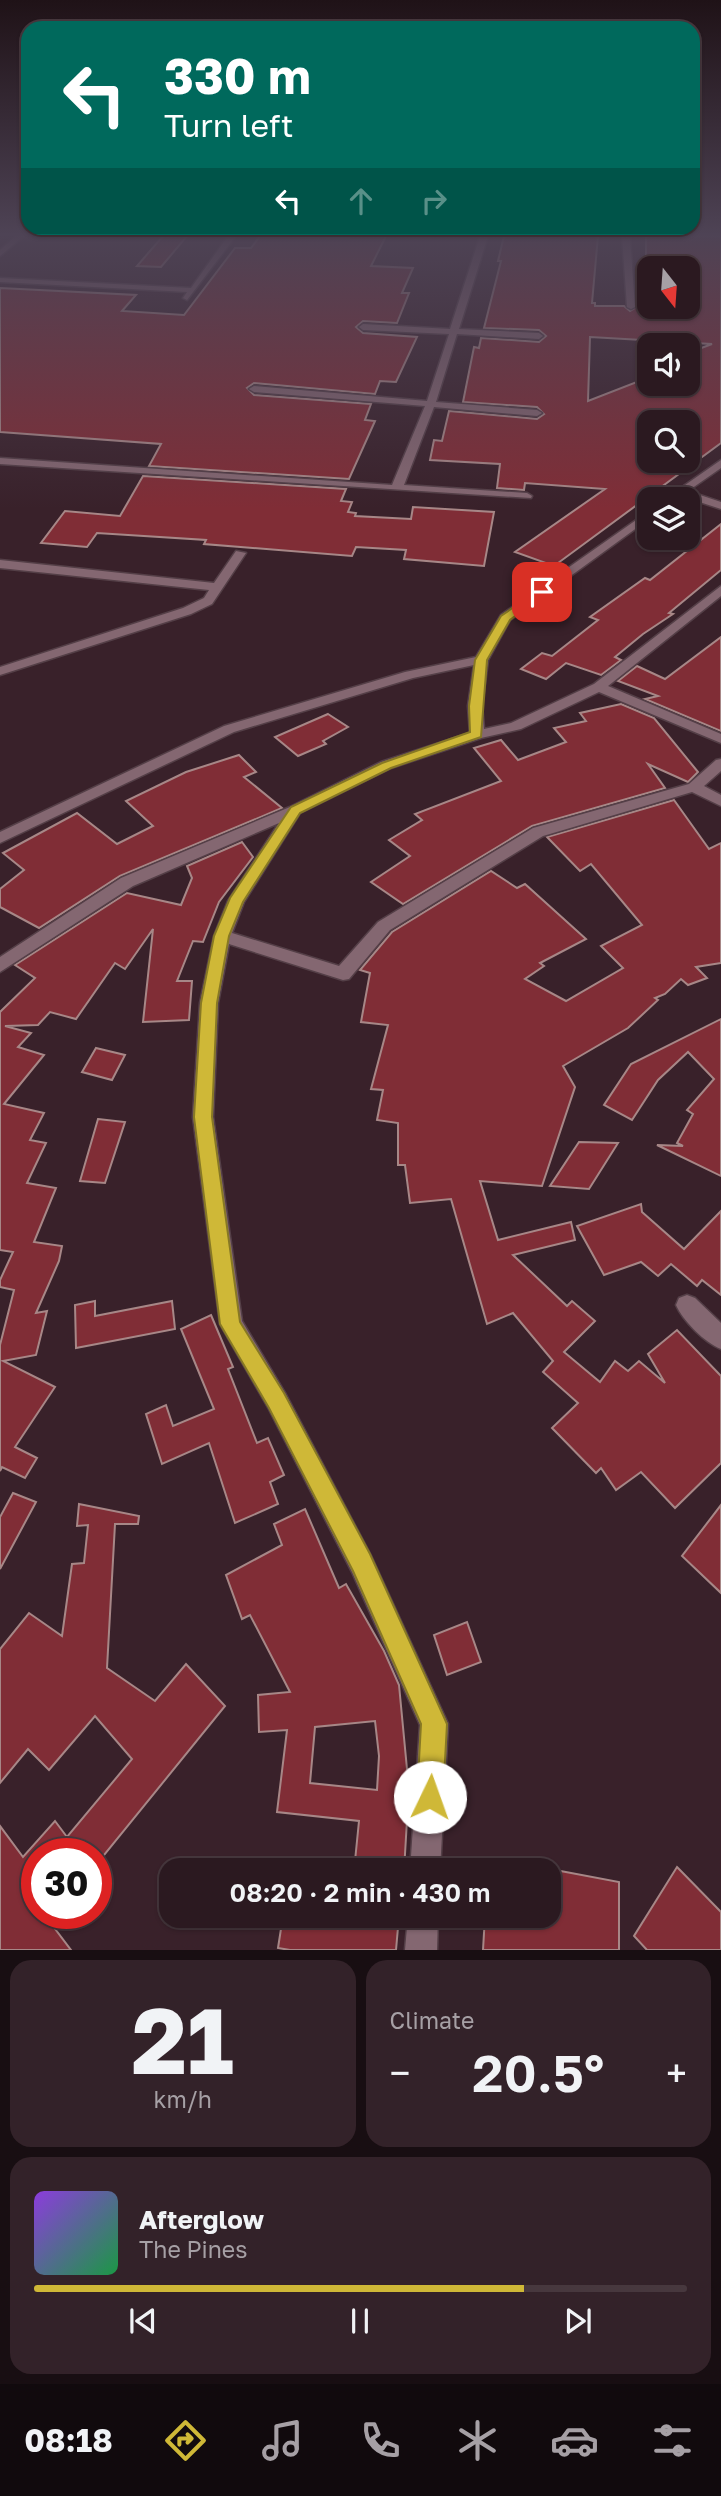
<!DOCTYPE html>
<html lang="en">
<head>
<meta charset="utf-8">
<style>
  :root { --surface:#2b1920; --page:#332229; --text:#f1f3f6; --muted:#a6a0a5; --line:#47383e; --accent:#cfb837 }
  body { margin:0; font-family:"Golos Text",sans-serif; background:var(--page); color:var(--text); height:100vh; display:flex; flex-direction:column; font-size:26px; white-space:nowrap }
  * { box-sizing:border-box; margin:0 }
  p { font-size:23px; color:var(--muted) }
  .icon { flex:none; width:38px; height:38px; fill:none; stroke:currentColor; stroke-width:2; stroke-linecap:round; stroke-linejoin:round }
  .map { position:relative; height:1950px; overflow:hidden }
  .side { display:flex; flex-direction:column; gap:10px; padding:10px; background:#180e12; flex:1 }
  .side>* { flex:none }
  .guide { position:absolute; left:21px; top:21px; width:679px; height:214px; border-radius:21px; box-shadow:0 2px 5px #0004,0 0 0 2px var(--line); background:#00695c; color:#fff; overflow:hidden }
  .needle { width:46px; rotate:163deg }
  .tools { position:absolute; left:637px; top:256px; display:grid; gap:14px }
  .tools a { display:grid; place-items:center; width:63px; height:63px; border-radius:14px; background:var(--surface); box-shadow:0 2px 5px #0004,0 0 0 2px var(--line); font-size:35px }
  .speed { position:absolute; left:21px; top:1838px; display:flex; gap:14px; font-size:35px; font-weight:700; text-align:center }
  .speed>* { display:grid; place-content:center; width:91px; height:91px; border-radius:50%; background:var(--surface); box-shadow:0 2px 5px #0004,0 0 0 2px var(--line); line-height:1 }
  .speed .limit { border:10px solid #d22; background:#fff; color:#111 }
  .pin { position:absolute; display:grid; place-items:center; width:60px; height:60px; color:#fff; margin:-30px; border-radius:14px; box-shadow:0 4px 10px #0006 }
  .me { position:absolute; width:77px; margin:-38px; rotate:3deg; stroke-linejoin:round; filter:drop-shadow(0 0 5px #0008) }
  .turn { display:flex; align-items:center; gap:24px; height:147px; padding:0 28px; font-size:32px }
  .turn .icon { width:91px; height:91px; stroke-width:2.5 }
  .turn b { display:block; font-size:49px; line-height:60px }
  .lanes { display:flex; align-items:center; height:66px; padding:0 28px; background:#0003; justify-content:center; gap:35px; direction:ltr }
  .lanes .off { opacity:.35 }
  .big { font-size:52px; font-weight:600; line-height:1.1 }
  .side .card { flex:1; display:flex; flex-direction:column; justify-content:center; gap:10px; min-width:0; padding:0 24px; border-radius:21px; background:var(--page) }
  .side .dial { align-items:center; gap:0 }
  .dial b { font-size:91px; line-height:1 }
  .song { display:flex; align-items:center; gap:21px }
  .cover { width:84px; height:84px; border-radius:10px; background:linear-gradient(135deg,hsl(270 70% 55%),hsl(140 70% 35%)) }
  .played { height:7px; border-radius:4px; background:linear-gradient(90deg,var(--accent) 75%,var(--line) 75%) }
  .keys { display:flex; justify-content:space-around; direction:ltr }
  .heat { display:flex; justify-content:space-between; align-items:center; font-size:38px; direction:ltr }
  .side .tiles { flex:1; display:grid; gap:10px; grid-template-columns:1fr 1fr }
  .card:last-child { grid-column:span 2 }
  .trip { position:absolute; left:159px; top:1858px; width:402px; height:70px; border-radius:21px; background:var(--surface); box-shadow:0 2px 5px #0004,0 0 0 2px var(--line); font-weight:600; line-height:70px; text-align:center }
  .tabs { display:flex; height:112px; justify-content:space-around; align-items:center; background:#110a0d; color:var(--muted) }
  .tabs .icon { width:49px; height:49px }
  .tabs .active { color:var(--accent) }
  .tabs b { font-size:32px; color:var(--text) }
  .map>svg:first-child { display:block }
</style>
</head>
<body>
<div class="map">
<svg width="721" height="1950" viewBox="0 0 721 1950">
  <rect width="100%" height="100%" fill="#39212a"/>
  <g fill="#802d36" stroke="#a78787" stroke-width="2" fill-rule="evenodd">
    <path d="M163 236H187L161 267 137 266Z"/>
    <path d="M260 236 349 238 350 236H386L371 266 413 268 402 293H409L397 323 363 321 356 327 363 333 417 337 396 382 380 381 375 394 254 383 247 388 254 395 371 404 365 420 375 421 349 479 149 466 161 444 0 432V288L136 295 122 311 184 315 235 248H251Z"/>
    <path d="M504 236H598L592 303H595V306H624L630 311 638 306H688V268H646V236H721V443L554 566 515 552 605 489 525 483 524 490 497 488 500 464 430 460 434 440 442 441 449 411 537 419 544 414 537 407 463 402 474 347 479 348 481 338 539 342 546 336 539 330 484 328 501 261H498ZM590 337 712 344 688 353V394L660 383H649L647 378 588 401ZM649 422H688V460H649Z"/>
    <path d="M143 476 346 489 341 501 352 502 348 512 356 513 355 516 411 519 413 507 494 512 484 566 404 559 406 550 356 547 352 556 204 544 206 540 97 533 87 547 41 543 65 511 120 516Z"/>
    <path d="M721 524V570L669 613 673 614 643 634 615 657 621 660 601 675 566 663 546 679 521 669 542 653 552 656 598 620 590 617 645 578 650 580Z"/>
    <path d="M721 637V731L645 699 658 696 618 681 637 666 665 679Z"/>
    <path d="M621 704 654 718 698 772 688 782 648 764 665 788 532 826 403 904 371 882 410 856 389 840 422 820 415 814 501 781 474 748 501 740 518 760 566 742 554 728 586 721 580 713Z"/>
    <path d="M328 714 348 727 323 741 326 744 298 756 275 737Z"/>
    <path d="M239 755 256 772 244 777 282 808 120 876 39 928 0 907V889L24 870 3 853 77 813 117 844 153 826 126 801 186 772Z"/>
    <path d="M674 800 709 849 721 843V963L696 967 707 978 688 985 681 979 665 994 655 998 658 1000 628 1028 563 1066 575 1087 542 1186 480 1181 498 1240 571 1222 575 1240 513 1255 567 1306 572 1301 595 1321 564 1352 600 1382 615 1361 628 1371 639 1361 665 1383 648 1354 677 1330 721 1376V1463L675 1508 641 1472 616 1490 601 1468 596 1473 552 1428 578 1403 543 1372 553 1361 513 1313 487 1324 451 1199 410 1203 405 1165H398V1123L377 1120 383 1090 371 1089 388 1025 361 1022 370 973 360 970 392 932 491 871 517 888 525 884 586 939 540 963 544 966 525 979 566 1001 623 968 601 946 642 925 591 864 580 871 547 837Z"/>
    <path d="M242 842 253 857 219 902 203 942 193 941 177 981H192L189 1020 143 1022 153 929 125 969 115 963 76 1019 50 1012 38 1025 5 1026 31 1033 18 1047 44 1055 4 1104 44 1113 30 1140 46 1143 27 1183 56 1188 34 1242 62 1246 59 1261 36 1313 47 1311 36 1355 3 1361 55 1387 15 1447 37 1458 25 1478 2 1467 0 1471V1345L14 1290 0 1287V1280L13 1252 0 1250V1012L35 978 15 965 127 893 181 905 192 878 187 866Z"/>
    <path d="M721 1019V1176L657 1145 683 1146 677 1143 693 1114 687 1110 714 1079 688 1052 658 1080 632 1120 604 1105 631 1064Z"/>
    <path d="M96 1048 125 1055 112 1080 82 1072Z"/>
    <path d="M98 1119 125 1122 105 1183 80 1181Z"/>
    <path d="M579 1142 618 1143 589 1189 550 1186Z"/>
    <path d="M641 1204 642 1212 684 1249 721 1211V1295L702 1280 697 1286 671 1264 658 1276 641 1262 604 1275 577 1226Z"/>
    <path d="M95 1301V1316L172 1301 175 1329 76 1348 75 1305Z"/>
    <path d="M211 1315 233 1367 228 1369 257 1443 268 1438 284 1475 270 1482 278 1504 235 1523 209 1443 162 1464 146 1414 166 1405 173 1426 214 1409 181 1329Z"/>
    <path d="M13 1493 36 1502 0 1569V1517Z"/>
    <path d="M79 1504 139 1516 138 1524H115L107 1668 155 1701 186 1664 225 1706 96 1865V1853H37V1913H43L71 1950H0V1826L23 1857 55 1821 67 1837 132 1759 95 1716 49 1770 28 1749 0 1783V1649L29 1613 62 1636 72 1564 84 1563 88 1525 77 1526Z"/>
    <path d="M721 1505V1593L682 1556Z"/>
    <path d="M305 1509 339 1588 346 1584 384 1651 399 1685 407 1769H410L404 1871H354L359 1821 277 1812 287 1730 259 1732 258 1695 290 1692 250 1615 242 1619 226 1575 282 1545 274 1524ZM375 1721 379 1756 377 1790 310 1783 315 1727Z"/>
    <path d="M467 1622 481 1662 447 1675 434 1635Z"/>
    <path d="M677 1867 721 1912V1950H647L634 1936Z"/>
    <path d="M550 1869 619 1882V1950H483L485 1916H550Z"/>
    <path d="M283 1916H399L396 1950H290L278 1948Z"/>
  </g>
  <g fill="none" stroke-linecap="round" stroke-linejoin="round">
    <g stroke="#543f47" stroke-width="3">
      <g id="minor">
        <path d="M16 236H24L0 256V250Z"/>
        <path d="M228 236H236L187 300 183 298 187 292 0 282V278L191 288Z"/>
        <path d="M480 236H488L459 329 539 333 543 336 539 339 457 334 436 402 537 410 542 413 537 416 434 407 404 485 527 493 532 496 531 498 0 464V458L392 485 425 406 254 392 249 389 254 386 427 401 449 334 363 330 359 327 363 324 450 329Z"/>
        <path d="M622 236H630L635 307 631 309 627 307Z"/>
        <path d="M721 460V468L688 491 721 502V509L681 496 665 499Z"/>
        <path d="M649 511V519L510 620 488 660 482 706 484 729 511 723 594 684 721 586V596L608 686 721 734V743L599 692 521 729 481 738 391 768 300 813 244 902 232 933 339 966 378 922 533 828 689 784 716 760 721 759V771L704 786 721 795V806L692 792 543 836 390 930 349 979 343 980 229 944 218 1003 213 1117 242 1321 285 1393 370 1554 448 1724 440 1871H410L420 1725 352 1572 269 1409 220 1324 193 1117 200 1003 214 936 228 901 279 823 133 886 0 972V957L121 878 290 807 381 762 470 733 468 706 474 665 413 678 234 732 0 843V832L224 726 405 672 476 657 501 615Z"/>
        <path d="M236 551 246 553 212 604 191 614 0 675V667L183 608 204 598 209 590 0 568V560L214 583Z"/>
        <path d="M687 1295 695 1298 721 1323V1349C705 1343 683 1321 676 1305L679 1298Z"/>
        <path d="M408 1916H438L437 1950H405Z"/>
      </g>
    </g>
    <use href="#minor" fill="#846771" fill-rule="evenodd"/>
  </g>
  <linearGradient id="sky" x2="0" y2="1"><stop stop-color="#1f1217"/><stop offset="0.46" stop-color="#4e4355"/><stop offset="1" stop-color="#4e4355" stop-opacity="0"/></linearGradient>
  <rect width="721" height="509" fill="url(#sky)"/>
  <path fill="#cfb837" stroke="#877824" stroke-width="2" d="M538 590 547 592 510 620 487 660 481 737 391 768 300 813 243 902 229 936 217 1003 212 1117 240 1322 284 1393 370 1554 443 1715 447 1724 443 1797 439 1807 430 1810 420 1807 417 1797 421 1724 353 1571 269 1408 220 1324 194 1117 201 1003 214 936 230 898 291 807 382 763 470 732 469 706 475 660 501 616Z"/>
</svg>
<div class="tools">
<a><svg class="needle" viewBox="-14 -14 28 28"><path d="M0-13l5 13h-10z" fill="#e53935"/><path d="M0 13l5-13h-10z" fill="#a6a0a5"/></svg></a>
<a><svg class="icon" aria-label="sound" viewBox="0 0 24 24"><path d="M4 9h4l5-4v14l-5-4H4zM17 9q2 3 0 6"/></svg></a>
<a><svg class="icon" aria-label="search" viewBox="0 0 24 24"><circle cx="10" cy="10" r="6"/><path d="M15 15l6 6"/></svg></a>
<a><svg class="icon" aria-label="layers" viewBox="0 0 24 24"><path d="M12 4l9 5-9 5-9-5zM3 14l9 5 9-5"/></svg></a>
</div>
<div class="speed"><div class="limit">30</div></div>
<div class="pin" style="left:542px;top:592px;background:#d93025"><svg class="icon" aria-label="arrive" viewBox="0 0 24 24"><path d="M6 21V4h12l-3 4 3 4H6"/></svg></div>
<svg class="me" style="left:430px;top:1797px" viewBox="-20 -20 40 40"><circle r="19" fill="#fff"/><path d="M0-13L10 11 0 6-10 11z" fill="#cfb837"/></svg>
<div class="trip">08:20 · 2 min · 430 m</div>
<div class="guide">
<div class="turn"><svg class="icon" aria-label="left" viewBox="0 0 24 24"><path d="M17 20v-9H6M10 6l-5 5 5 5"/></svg><div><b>330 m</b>Turn left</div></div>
<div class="lanes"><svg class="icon" aria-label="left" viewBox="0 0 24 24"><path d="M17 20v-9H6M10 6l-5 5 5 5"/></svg><svg class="icon off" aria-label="ahead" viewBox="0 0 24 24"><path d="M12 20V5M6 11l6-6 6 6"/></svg><svg class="icon off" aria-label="right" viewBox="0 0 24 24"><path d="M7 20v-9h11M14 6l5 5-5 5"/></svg></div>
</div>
</div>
<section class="side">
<div class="tiles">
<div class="card dial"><b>21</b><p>km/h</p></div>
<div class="card"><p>Climate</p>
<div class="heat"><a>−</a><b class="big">20.5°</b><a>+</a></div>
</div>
<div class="card">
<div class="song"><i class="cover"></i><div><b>Afterglow</b><p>The Pines</p></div></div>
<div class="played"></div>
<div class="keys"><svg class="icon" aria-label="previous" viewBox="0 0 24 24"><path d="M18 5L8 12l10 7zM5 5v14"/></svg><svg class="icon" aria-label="pause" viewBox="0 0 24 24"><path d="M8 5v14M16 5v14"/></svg><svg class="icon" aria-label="next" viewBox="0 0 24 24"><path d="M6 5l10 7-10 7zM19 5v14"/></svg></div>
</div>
</div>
</section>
<nav class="tabs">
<b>08:18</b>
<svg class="icon active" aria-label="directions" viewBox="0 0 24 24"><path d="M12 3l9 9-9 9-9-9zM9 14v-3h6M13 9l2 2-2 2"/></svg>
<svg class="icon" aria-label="music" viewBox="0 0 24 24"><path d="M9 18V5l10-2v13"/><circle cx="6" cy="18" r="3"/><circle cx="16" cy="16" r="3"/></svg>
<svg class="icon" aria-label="phone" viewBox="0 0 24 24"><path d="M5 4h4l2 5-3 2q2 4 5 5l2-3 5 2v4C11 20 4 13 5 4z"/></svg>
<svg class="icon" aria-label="climate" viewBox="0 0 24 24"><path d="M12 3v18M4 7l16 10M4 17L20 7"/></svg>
<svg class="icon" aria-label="car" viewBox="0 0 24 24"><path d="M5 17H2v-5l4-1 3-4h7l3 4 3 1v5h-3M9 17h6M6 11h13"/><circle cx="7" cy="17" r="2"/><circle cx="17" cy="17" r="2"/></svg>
<svg class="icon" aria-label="filters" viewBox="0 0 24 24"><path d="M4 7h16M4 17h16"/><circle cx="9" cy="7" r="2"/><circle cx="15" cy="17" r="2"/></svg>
</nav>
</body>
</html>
